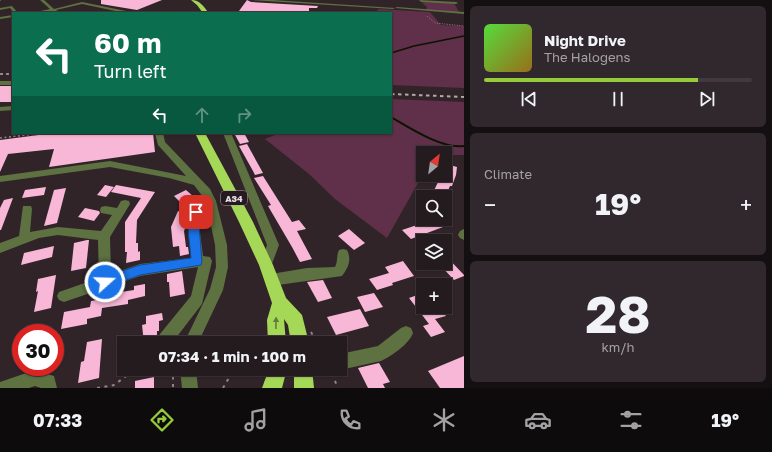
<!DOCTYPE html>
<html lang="en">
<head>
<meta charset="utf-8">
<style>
  :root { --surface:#241b1f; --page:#30282c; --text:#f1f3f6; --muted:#a3a1a4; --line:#41393d; --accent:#96cc39 }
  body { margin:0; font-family:"Golos Text",sans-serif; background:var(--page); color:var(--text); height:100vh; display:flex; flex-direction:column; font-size:15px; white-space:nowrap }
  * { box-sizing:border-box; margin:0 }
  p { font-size:13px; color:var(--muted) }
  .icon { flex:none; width:22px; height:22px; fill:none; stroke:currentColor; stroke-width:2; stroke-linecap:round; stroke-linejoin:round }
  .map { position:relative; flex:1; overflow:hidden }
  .panel { display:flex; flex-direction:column; gap:6px; padding:6px; background:#140f11; width:308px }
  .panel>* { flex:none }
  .guide { position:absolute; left:12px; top:12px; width:380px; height:122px; border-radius:0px; box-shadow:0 1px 3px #0004,0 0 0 1px var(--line); background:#0b6e4f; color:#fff; overflow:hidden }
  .needle { width:26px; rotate:29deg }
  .controls { position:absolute; left:416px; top:146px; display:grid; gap:8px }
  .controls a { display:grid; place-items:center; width:36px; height:36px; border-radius:0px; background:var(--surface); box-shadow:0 1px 3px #0004,0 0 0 1px var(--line); font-size:20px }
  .speed { position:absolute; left:12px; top:324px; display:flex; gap:8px; font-size:20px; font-weight:700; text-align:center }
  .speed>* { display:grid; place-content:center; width:52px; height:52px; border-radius:50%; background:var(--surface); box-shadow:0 1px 3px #0004,0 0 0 1px var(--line); line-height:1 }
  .speed .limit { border:6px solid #d22; background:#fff; color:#111 }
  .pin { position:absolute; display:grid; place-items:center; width:34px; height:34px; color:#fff; margin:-17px; border-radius:8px; box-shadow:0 2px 6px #0006 }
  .me { position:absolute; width:44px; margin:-22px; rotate:70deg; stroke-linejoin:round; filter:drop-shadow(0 0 3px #0008) }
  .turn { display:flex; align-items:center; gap:14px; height:84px; padding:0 16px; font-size:18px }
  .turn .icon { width:52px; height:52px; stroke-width:2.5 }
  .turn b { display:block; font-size:28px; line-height:34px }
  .lanes { display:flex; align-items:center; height:38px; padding:0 16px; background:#0003; justify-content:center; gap:20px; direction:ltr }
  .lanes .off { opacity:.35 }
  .big { font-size:30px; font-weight:700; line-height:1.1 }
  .panel .widget { flex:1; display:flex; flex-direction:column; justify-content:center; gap:6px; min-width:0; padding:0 14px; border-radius:6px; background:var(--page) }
  .panel .dial { align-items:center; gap:0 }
  .dial b { font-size:52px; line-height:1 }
  .song { display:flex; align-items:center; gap:12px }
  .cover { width:48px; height:48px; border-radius:6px; background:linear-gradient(135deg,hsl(110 70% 55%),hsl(40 70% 35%)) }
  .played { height:4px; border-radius:2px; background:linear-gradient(90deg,var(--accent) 80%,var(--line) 80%) }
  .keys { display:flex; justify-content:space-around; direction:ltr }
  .heat { display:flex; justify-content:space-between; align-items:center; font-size:22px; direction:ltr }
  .trip { position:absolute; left:117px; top:336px; width:230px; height:40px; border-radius:0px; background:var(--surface); box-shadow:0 1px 3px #0004,0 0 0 1px var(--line); font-weight:700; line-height:40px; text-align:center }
  .tabs { display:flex; height:64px; justify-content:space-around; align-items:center; background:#0e0b0c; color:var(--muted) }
  .tabs .icon { width:28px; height:28px }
  .tabs .on { color:var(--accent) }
  .tabs b { font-size:18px; color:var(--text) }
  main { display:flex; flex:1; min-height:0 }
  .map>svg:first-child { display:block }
</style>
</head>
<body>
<main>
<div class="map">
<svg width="464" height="388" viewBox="0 0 464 388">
  <rect width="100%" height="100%" fill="#302429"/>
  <g fill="#602f49">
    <path d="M425 2 454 3 459 12 426 10 427 7 422 3Z"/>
    <path d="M379 9 430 12 441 25 464 26V88L391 85V13H374Z"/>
    <path d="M391 99 464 102V155H445V153H423V174L387 238 335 199 309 174 265 139 280 133H391Z"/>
  </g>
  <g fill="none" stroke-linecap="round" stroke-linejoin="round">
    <path stroke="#0b1401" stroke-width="1.5" d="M391 53 414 46 464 36"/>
    <path stroke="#0b1401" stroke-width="2" d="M391 117C410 128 442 149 464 146"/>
  </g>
  <g fill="#f8b7d7">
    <path d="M101 0H162L137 10 101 4Z"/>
    <path d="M247 0 251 2 318 6 317 8H309V13L239 11Z"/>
    <rect x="0" y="86" width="13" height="16"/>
    <path d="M54 133H153L155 152 49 167 54 149 8 154 0 172V140Z"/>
    <path d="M234 133H244L249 142 240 144Z"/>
    <path d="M247 144 263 173 255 175 253 171 239 146Z"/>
    <path d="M446 164 457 167 456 175 452 186H450L445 197H431L438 182 440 183 445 175Z"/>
    <path d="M263 176 292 222 299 220 306 229 297 231 312 259 300 262 292 247 268 206 271 205 254 178Z"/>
    <path d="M105 185 114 187 106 197 97 195Z"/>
    <path d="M116 185 155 192 137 220 136 243H138V252L140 251V260L126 263 127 252H125V222L141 198 111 192Z"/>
    <path d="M46 187 44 195 22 198 25 190Z"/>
    <path d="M66 188 57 223 44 226 54 190Z"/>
    <path d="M186 190 194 197 182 204 174 196Z"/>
    <path d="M13 198 1 230H0V208L4 200Z"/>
    <path d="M85 208 99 211 100 213 94 221 78 217Z"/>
    <path d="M178 211 188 215V222L184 231 186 247H188L189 254 180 256 179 246 173 247 171 227Z"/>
    <path d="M429 221 432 223 437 221 443 227 411 239 402 230Z"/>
    <path d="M349 229 365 243 354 250 338 236Z"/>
    <path d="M87 240H89L86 268 71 271 74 243Z"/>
    <path d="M54 246 52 257 21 265 24 253Z"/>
    <path d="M445 255 464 275V276L454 280 441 266 445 265Z"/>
    <path d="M403 261 414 276 392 283 393 285 377 290 369 279 389 273 385 267Z"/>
    <path d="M182 271 185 294 170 297 169 282H167V274Z"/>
    <path d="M56 275 51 308 34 312 38 291 36 292 38 279Z"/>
    <path d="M323 280 332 298 318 302 307 282Z"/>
    <path d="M145 284V296L128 300V304L102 308 101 316 87 319V324L61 329 64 312 90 307 91 301 108 298V294L134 290V286Z"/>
    <path d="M374 293 383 307 365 312 357 297Z"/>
    <path d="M423 293V307H439L446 316 435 319 445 332 431 337 423 326 429 324 409 298Z"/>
    <path d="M360 309 369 326 336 335 327 317Z"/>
    <path d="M162 313 163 320 159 321V331H157V343H144L142 325 146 324V316Z"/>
    <path d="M102 339 99 378 78 383 81 362 84 361 87 342Z"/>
    <path d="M464 356V388H440L428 371Z"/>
    <path d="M379 363 390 382 383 384 385 388H368L358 368Z"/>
    <path d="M154 377V388H135V381Z"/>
  </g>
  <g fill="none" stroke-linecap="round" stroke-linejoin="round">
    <g stroke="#8f8589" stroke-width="1" stroke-dasharray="1 1.5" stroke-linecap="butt">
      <path d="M0 0H2"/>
      <path d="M427 16 435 23 464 26"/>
    </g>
    <path stroke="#8f8589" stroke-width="1.5" stroke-dasharray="2 2.5" stroke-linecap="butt" d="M0 138 46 133"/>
    <g stroke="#8f8589" stroke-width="2" stroke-dasharray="3 4.5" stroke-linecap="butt">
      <path d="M311 332 317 343"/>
      <path d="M173 369V388"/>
      <path d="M332 374 338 388"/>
      <path d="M97 388 114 385 136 369"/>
      <path d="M223 388 234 369"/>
    </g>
    <g fill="#5d7141" fill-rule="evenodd">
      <path d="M40 0H44L54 9 82 2 131 12 125 13 82 4 56 10 61 13 52 11 31 13 50 9Z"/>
      <path d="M251 0H273L395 8 397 7 464 12V14L395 8 393 9Z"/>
      <path d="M419 0 456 2 458 3 456 4 421 2Z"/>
      <path d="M12 6 18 13H14L10 8 0 10V8Z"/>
      <path d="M212 12H234L236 13H210Z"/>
      <path d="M13 15V17L0 19V17Z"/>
      <rect x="0" y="81" width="13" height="4"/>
      <path d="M13 106V110L0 111V107Z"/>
      <path d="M155 133H163L165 142 210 189 216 201 227 245 228 267 223 290 198 343H184L210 289 216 267 215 245 206 201 194 185 169 178 110 167 0 182V176L110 161 186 176 158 145Z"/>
      <path d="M223 133H231L279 245 270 269 266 270 262 269 260 265 267 245Z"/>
      <path d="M125 200 129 201 130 204 110 237 111 274 140 264 191 258 189 225 190 214 183 211 182 208 183 205 187 204 199 209 200 212 199 225 203 256 210 257 212 261 202 304 172 343H158L160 334 191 296 198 267 140 276 64 302 59 300 57 296 59 292 99 278 98 240 58 235 39 238 0 253V243L19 236 23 206H31L32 209 30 232 58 227 101 231 112 215 101 213 100 210 101 207 105 206 117 208 121 201Z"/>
      <path d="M464 229V240L460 238 458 235 460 231Z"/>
      <path d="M343 249 347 250C352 260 348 268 342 276L271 286 267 284 265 280 267 276 271 274 307 268 335 267C338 262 336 256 339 250Z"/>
      <path d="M406 326 411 328 413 333C409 344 392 356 381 361L340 370 338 369H340V354L378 346 401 328Z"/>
      <path d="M180 369H196L198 388H182Z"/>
      <path d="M35 370 54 376 57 388H41L35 386 29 388H0V382Z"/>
    </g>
    <g fill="#a6d858" fill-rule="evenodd">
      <path d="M191 0C200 0 203 6 209 13H203L197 5Z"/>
      <path d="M195 133H205L253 222 273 265 286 298 302 315 309 343H291L288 325 284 319 286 343H268L267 320 272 303 259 265 239 222Z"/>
      <path d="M269 369H287L282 388H262Z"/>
      <path d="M294 369H312L314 388H294Z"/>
    </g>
    <path stroke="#b2a8ad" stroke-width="1.5" stroke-dasharray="3 3" stroke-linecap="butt" d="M0 74H13"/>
    <path stroke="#b2a8ad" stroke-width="2" stroke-dasharray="3.5 3.5" stroke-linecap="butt" d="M391 94 464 97"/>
  </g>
  <defs><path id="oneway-solid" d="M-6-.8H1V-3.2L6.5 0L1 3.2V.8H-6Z"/></defs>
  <use fill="#66793c" href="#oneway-solid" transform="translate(276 323) rotate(-89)"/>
  <path fill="#1a73e8" stroke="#114b97" d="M196 208 199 209 200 212 199 225 202 262 201 265 140 275 105 288 101 286 100 282 101 278 140 265 191 258C190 243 185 223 192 209Z"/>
  <g text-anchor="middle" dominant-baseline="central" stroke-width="4" stroke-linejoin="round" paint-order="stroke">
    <rect fill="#261a20" stroke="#aca2a7" stroke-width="1" x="221" y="191" width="26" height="14" rx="3"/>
    <g font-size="9" font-weight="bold" fill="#e6dde1">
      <text x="234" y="198">A34</text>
    </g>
  </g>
</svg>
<div class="controls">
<a><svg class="needle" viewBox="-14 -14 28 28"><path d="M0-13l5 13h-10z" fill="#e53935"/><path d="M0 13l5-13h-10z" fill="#a3a1a4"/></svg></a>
<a><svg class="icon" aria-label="search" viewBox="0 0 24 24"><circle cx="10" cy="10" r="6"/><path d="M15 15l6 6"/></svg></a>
<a><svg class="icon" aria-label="layers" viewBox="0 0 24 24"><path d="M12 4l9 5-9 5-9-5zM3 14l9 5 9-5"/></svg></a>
<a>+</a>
</div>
<div class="speed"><div class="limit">30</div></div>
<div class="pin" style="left:196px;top:212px;background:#d93025"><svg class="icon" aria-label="arrive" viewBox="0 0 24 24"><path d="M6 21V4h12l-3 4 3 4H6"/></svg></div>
<svg class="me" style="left:105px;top:282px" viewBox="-20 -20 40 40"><circle r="17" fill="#1a73e8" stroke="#fff" stroke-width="3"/><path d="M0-11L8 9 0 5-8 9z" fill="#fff"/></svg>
<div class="trip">07:34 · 1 min · 100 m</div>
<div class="guide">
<div class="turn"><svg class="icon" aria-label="left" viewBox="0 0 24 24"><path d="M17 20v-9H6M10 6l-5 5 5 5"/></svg><div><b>60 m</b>Turn left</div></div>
<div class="lanes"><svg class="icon" aria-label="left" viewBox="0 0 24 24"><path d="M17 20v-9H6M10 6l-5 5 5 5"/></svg><svg class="icon off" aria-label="ahead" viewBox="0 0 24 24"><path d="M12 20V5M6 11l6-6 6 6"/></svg><svg class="icon off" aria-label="right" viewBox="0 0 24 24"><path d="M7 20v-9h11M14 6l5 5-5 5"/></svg></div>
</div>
</div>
<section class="panel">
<div class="widget">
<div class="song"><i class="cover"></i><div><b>Night Drive</b><p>The Halogens</p></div></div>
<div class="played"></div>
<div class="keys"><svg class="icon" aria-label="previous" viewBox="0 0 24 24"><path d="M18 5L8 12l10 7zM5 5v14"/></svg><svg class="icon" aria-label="pause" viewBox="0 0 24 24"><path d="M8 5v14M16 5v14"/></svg><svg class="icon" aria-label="next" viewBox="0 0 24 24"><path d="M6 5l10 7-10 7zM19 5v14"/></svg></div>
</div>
<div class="widget"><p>Climate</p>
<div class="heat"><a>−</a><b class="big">19°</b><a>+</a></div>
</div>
<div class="widget dial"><b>28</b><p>km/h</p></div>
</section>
</main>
<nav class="tabs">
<b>07:33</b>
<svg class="icon on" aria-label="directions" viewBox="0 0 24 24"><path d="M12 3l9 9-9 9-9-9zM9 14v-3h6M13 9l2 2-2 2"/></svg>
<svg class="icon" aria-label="music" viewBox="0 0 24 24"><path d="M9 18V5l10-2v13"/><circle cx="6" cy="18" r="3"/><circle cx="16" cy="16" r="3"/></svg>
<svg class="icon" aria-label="phone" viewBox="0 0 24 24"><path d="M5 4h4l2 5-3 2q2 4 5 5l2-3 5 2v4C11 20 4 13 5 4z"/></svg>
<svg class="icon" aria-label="climate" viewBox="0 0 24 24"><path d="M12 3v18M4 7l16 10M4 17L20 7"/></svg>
<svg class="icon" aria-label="car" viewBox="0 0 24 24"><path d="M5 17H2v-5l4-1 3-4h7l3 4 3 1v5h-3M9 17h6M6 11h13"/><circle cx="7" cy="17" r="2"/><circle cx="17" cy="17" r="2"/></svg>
<svg class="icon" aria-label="filters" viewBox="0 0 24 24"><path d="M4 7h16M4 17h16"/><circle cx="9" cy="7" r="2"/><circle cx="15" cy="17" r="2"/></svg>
<b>19°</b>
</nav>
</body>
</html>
